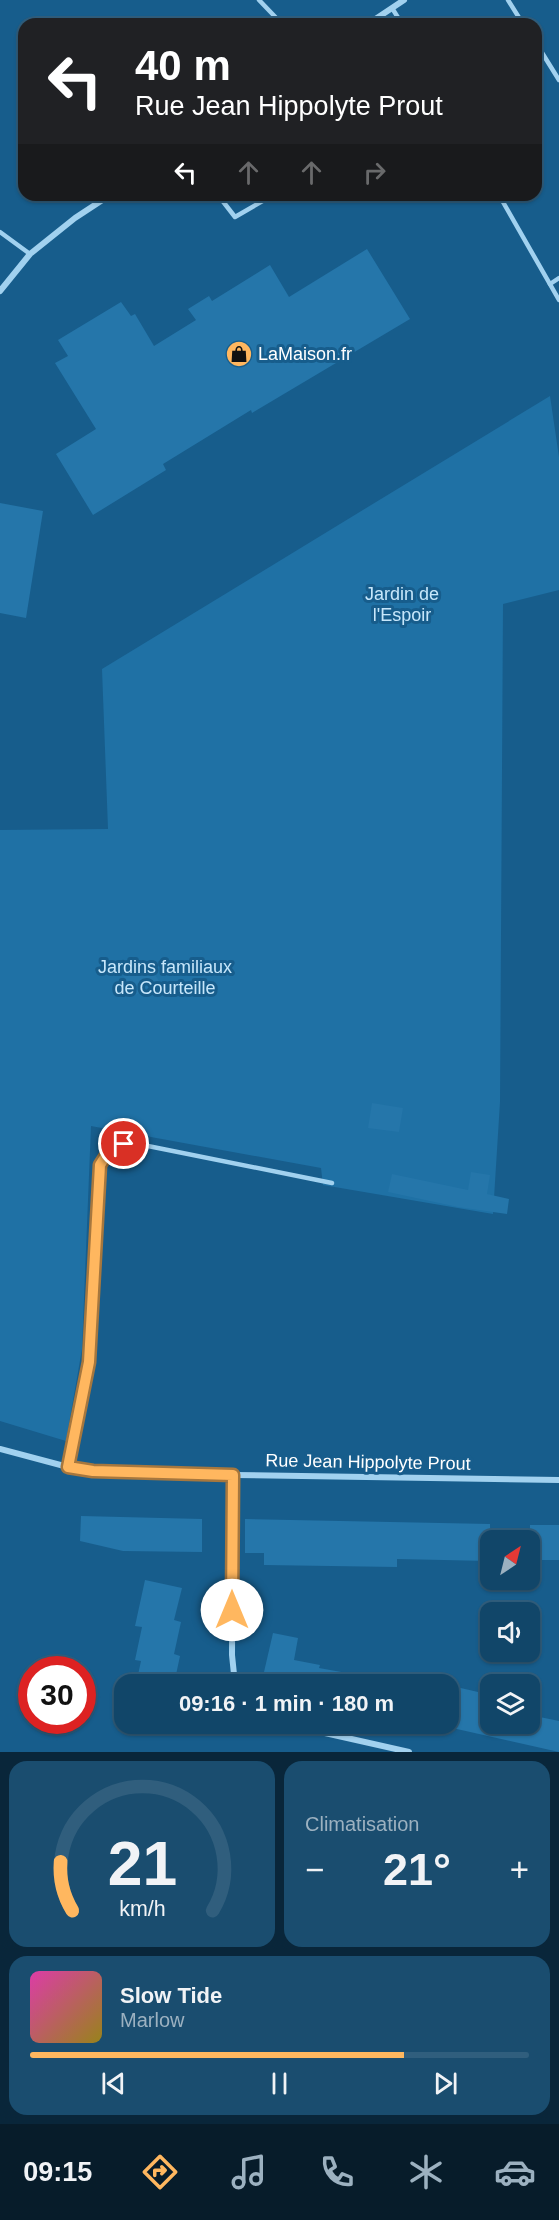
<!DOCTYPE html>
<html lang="fr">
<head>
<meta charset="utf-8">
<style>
  :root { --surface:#114669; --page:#1a4d6f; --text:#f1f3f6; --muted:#9cb1c0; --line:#305e7d; --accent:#ffb75f }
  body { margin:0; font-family:Arial,sans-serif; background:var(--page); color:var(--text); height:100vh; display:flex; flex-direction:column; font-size:22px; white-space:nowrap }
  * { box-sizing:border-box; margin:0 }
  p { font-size:20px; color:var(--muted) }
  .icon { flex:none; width:33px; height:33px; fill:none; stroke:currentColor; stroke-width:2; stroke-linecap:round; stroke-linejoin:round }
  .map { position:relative; height:1752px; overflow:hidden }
  .panel { display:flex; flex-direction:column; gap:9px; padding:9px; background:#09263a; flex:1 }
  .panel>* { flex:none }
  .hud { position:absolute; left:18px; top:18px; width:524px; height:183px; border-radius:18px; box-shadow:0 2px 4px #0004,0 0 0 2px var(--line); background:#202124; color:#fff; overflow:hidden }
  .needle { width:39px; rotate:35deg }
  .tools { position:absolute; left:480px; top:1530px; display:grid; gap:12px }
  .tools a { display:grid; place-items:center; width:60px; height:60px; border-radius:12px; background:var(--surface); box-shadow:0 2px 4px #0004,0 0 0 2px var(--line); font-size:30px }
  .speed { position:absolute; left:18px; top:1656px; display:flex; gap:12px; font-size:30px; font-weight:700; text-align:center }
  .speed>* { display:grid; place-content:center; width:78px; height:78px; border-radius:50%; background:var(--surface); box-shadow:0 2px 4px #0004,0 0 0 2px var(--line); line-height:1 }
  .speed .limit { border:9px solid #d22; background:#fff; color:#111 }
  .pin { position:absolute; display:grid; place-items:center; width:51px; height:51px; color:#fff; margin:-26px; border:3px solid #fff; border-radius:50%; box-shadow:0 2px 6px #0007 }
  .me { position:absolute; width:66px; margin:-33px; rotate:0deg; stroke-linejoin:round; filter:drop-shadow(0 0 4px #0008) }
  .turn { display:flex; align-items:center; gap:21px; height:126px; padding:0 18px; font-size:27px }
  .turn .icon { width:78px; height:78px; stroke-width:2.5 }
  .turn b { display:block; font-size:42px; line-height:51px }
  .lanes { display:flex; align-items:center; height:57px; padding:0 18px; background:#0003; justify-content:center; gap:30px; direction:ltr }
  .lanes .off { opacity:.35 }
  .big { font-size:45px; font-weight:700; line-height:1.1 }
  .panel .tile { flex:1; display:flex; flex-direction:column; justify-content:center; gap:9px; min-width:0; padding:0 21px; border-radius:18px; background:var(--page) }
  .panel .dial { align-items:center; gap:0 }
  .dial svg { height:156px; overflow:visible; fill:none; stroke:var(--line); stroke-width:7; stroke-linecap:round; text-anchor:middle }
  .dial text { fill:var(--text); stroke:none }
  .song { display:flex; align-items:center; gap:18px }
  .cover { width:72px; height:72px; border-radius:9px; background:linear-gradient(135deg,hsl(320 70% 55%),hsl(50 70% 35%)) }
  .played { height:6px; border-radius:3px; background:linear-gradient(90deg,var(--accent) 75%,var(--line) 75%) }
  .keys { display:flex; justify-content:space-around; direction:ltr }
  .heat { display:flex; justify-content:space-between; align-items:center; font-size:33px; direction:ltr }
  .panel .tiles { flex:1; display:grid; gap:9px; grid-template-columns:1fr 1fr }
  .tile:last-child { grid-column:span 2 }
  .trip { position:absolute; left:114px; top:1674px; width:345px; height:60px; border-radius:18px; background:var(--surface); box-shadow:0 2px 4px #0004,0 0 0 2px var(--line); font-weight:700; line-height:60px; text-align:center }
  .menu { display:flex; height:96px; justify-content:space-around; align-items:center; background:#071c2a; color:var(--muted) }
  .menu .icon { width:42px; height:42px }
  .menu .current { color:var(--accent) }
  .menu b { font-size:27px; color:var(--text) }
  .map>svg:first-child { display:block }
</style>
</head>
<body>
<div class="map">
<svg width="559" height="1752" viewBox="0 0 559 1752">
  <rect width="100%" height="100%" fill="#175d8c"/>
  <path fill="#1f71a5" d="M550 396 559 457V590L503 604 500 1102 493 1214 323 1185 321 1168 91 1126 82 1349 66 1441 0 1421V830L108 829 102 669Z"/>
  <g fill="#2576aa">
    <path d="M367 249 410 319 252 413 251 410 163 464 166 470 93 515 56 454 96 429 55 363 68 356 58 340 121 302 131 316 135 314 154 346 196 320 188 309 209 296 212 301 270 265 289 297Z"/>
    <path d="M0 503 43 511 26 618 0 613Z"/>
    <path d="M147 962 159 981 134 996 123 976Z"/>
    <path d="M372 1103 403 1108 399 1132 368 1128Z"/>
    <path d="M471 1172 490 1175 487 1194 509 1199 507 1214 458 1207 388 1192 392 1174 468 1190Z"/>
    <path d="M81 1516 202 1519V1552L123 1551 80 1541Z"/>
    <path d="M245 1519 490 1524V1561L397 1559V1567L264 1565V1553H245Z"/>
    <rect x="530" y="1525" width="29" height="35"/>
    <path d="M145 1580 182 1588 174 1620 181 1622 174 1654 180 1656 174 1684H136L141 1661 135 1660 142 1627 135 1626Z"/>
    <path d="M273 1633 298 1638 294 1660 320 1665 319 1668 358 1675 357 1684H288L289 1678 264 1672Z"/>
    <path d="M452 1686 478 1692V1695L490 1698V1724H530V1715L559 1721V1752L448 1727V1698Z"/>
  </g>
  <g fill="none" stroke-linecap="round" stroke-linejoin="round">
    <g stroke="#a1d1ef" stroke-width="4.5">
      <path d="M259 0 282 24"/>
      <path d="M508 0 523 24"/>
      <path d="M392 8 402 24"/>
      <path d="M536 43 559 80"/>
      <path d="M218 195 235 217 273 195"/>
      <path d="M499 195 559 300"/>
      <path d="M0 232 30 254"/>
      <path d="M550 284 559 278"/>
      <path d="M68 1467 89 1362 100 1165C111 1148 117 1144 138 1144L332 1183"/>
    </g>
    <g stroke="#a1d1ef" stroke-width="6">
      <path d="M368 24 404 0"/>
      <path d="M0 291 30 254 75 218 110 195"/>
      <path d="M0 1449 68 1467 93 1471 233 1475 559 1480"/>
      <path d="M233 1475 232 1655 235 1684"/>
      <path d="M285 1724 409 1752"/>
    </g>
  </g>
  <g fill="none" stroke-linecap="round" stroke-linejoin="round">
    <g stroke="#a6773e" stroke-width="15">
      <path id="route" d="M124 1144 109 1151 100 1165 89 1362 68 1467 93 1471 233 1475 232 1610"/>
    </g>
    <use href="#route" stroke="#ffb75f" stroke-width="10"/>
  </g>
  <defs>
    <g id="shop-disc" transform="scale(1.35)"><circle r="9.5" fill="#ffb75f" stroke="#175d8c"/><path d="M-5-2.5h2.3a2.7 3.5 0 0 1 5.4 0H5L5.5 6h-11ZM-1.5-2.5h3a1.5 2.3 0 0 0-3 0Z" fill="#111"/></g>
  </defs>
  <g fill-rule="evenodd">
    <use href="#shop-disc" x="239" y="354"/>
  </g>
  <g text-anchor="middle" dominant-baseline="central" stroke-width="6" stroke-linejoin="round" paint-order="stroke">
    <g font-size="18" fill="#fff" stroke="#175d8c" text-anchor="start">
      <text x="258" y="354">LaMaison.fr</text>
    </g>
    <g font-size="18" fill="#c7e7fb" stroke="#175d8c">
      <text x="402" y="594">Jardin de<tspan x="402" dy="21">l'Espoir</tspan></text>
      <text x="165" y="967">Jardins familiaux<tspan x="165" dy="21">de Courteille</tspan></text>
    </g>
    <g font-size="18" fill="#fff" stroke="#175d8c">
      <text transform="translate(368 1462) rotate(1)">Rue Jean Hippolyte Prout</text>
    </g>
  </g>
</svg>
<div class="tools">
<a><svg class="needle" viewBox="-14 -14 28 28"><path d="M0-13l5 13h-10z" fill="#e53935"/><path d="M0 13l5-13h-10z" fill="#9cb1c0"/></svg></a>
<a><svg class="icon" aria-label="sound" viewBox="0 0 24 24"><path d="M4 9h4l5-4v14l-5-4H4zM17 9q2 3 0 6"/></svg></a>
<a><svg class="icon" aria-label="layers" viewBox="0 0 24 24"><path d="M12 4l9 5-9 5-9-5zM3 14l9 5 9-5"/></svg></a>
</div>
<div class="speed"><div class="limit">30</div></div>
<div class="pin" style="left:124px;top:1144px;background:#d93025"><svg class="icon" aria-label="arrive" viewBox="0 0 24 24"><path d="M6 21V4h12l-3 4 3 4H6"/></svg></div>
<svg class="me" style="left:232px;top:1610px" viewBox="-20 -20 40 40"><circle r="19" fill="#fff"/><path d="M0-13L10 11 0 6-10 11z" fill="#ffb75f"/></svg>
<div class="trip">09:16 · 1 min · 180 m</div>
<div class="hud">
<div class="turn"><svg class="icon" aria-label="left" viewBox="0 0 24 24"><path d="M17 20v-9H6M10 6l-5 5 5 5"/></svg><div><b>40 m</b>Rue Jean Hippolyte Prout</div></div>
<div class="lanes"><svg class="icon" aria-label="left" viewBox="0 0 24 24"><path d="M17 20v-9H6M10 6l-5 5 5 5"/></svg><svg class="icon off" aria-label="ahead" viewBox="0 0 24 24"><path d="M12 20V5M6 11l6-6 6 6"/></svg><svg class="icon off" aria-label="ahead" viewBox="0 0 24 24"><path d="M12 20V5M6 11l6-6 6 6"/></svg><svg class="icon off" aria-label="right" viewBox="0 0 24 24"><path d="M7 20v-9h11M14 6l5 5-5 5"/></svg></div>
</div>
</div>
<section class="panel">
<div class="tiles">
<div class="tile dial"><svg viewBox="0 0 100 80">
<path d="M14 69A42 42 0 1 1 86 69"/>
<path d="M14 69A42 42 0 0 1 8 44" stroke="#ffb75f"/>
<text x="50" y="56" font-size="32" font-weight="700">21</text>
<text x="50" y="72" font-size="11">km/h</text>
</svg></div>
<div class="tile"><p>Climatisation</p>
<div class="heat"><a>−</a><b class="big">21°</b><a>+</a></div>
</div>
<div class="tile">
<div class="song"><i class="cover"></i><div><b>Slow Tide</b><p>Marlow</p></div></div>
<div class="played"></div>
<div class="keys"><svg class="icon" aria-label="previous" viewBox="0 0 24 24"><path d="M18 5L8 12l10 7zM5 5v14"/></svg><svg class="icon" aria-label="pause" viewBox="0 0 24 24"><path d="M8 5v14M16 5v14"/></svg><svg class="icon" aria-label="next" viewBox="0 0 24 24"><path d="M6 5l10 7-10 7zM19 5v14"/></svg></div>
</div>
</div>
</section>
<nav class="menu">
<b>09:15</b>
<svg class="icon current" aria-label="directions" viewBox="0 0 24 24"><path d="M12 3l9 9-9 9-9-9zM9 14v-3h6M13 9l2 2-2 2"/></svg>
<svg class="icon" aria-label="music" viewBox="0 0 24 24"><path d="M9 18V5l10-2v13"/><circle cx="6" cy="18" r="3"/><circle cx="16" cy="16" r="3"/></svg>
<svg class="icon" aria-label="phone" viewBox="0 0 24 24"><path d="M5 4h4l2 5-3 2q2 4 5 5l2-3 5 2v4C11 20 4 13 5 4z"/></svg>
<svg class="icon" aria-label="climate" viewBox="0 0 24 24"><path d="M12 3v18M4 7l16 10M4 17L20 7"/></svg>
<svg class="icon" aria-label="car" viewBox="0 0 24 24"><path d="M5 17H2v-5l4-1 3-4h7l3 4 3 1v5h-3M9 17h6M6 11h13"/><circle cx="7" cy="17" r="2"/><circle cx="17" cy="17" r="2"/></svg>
</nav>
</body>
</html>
